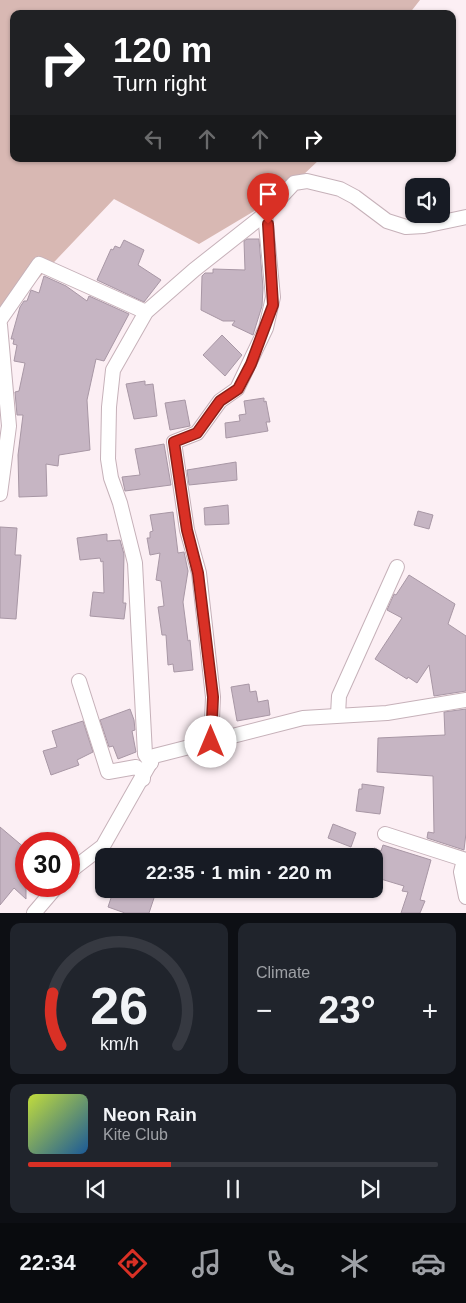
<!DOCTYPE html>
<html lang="en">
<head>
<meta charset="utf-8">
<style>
  :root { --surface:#171b24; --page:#20242c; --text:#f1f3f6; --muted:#9ea1a6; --line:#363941; --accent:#d93025 }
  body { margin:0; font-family:Arial,sans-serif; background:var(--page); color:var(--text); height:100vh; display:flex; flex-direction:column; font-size:19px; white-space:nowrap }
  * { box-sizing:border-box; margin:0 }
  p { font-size:16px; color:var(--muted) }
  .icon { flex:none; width:28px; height:28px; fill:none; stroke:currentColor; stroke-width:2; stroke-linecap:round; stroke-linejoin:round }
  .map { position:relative; height:913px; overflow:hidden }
  .side { display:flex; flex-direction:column; gap:10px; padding:10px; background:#0d0f14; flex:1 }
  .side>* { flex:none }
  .banner { position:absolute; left:10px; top:10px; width:446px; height:152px; border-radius:10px; box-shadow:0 1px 4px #0004; background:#202124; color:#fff; overflow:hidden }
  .buttons { position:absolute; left:405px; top:178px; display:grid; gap:10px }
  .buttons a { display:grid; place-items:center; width:45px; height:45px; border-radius:10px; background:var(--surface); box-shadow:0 1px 4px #0004; font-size:25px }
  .speed { position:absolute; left:15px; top:832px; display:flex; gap:10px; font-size:25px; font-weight:700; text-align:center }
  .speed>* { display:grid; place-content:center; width:65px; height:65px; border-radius:50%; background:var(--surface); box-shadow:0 1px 4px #0004; line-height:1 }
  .speed .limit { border:8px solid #d22; background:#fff; color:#111 }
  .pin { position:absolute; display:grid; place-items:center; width:42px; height:42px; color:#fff; margin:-51px -21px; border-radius:50% 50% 50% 0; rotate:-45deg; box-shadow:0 0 5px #0007 }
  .pin .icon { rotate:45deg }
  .me { position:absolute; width:55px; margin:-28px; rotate:0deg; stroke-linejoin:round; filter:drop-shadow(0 0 4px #0008) }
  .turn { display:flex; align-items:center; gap:18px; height:105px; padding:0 20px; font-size:22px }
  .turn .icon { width:65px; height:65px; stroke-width:2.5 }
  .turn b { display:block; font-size:35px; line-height:42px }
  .lanes { display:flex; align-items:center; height:48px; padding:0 20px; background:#0003; justify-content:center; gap:25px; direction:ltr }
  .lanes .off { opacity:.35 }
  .big { font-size:38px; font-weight:700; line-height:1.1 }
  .side .widget { flex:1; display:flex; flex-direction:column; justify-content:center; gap:8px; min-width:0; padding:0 18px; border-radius:10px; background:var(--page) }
  .side .dial { align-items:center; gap:0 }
  .dial svg { height:130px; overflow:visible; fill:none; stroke:var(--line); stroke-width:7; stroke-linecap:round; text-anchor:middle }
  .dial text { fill:var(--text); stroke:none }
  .song { display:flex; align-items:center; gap:15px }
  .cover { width:60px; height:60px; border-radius:8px; background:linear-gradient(135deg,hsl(70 70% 55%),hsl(210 70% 35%)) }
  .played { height:5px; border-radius:2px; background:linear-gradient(90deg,var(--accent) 35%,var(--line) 35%) }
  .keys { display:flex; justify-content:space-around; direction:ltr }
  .heat { display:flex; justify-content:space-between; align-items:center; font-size:28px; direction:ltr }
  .side .tiles { flex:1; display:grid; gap:10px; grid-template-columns:1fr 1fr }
  .widget:last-child { grid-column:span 2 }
  .trip { position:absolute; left:95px; top:848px; width:288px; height:50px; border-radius:10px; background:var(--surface); box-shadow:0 1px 4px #0004; font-weight:700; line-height:50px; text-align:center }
  .dock { display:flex; height:80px; justify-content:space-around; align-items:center; background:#090b0e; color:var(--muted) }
  .dock .icon { width:35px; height:35px }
  .dock .active { color:var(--accent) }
  .dock b { font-size:22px; color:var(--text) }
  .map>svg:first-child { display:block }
</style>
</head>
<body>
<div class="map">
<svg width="466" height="913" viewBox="0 0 466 913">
  <rect width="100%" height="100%" fill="#fceff4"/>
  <path fill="#d8b8b3" d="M0 0H420L409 14H14V159H320L283 194 199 244 114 199 0 319Z"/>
  <g fill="#c6b5c3" stroke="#a897a5">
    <path d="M247 239H259L263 288 262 306 253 335 232 325 235 321H223L201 310 202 276 205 273H213V269L245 270 244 241Z"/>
    <path d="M124 240 144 250 138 265 161 280 144 302 97 280 111 249 113 250 115 246 120 248Z"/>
    <path d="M44 276 66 286 87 301 89 296 129 314 104 361 96 359 87 400 90 450 59 455 58 466 46 464 47 496 19 497 18 455 23 415H17L15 392 19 391 25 363 14 361 17 345 13 344 14 339H11L20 307 24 301H27L31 290 39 293Z"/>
    <path d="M222 335 242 355 225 376 203 355Z"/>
    <path d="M145 381V385L153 384 157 416 134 419 126 384Z"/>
    <path d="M264 398V402L266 401 270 422H266L268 431 226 438 225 423 240 421 239 415 246 414 244 401Z"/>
    <path d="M185 400 190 426 170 430 165 403Z"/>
    <path d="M164 444 171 485 125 491 122 477 140 475 135 449Z"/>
    <path d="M236 462 237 480 189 485 187 470Z"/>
    <path d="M228 505 229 524 205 525 204 508Z"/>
    <path d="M418 511 433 515 429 529 414 525Z"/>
    <path d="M173 512 178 553 184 552 188 571 183 602 188 641 190 640 193 670 174 672 173 664 168 665 166 635H162L158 607 164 606 161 581 156 580 160 553 150 555 147 538H150V532L153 531 150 515Z"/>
    <path d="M0 527 17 528 15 555H21L16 619 0 618Z"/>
    <path d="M107 534V541L120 540 124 554 123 603H126L124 619 90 616 93 592 104 593 103 561 101 562 100 558 80 560 77 538Z"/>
    <path d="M409 575 455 604 448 624 466 636V691L434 696 429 665 417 683 408 677 407 679 375 659 402 618 387 610 394 594 396 595Z"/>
    <path d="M249 684 250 692 256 691 258 702 268 700 270 715 237 721 231 687Z"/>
    <path d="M130 709 134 720 135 730 132 731 136 752 118 759 113 746 109 747 100 720Z"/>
    <path d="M466 709V833L464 850 427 838 428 832 434 833 433 776 377 772 378 738 445 735 444 712Z"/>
    <path d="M83 721 93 752 77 760 79 765 51 775 43 751 57 747 52 731Z"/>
    <path d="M362 784 384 787 380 814 356 811 359 789H362Z"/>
    <path d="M333 824 356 833 351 847 328 838Z"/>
    <path d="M0 827 26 849V899L14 888 0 905Z"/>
    <path d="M383 845 431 860 420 900 425 901 420 913H401L408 892 402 891 404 886 374 877V848L381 851Z"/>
    <path d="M140 889H157L149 913H125L108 907 113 892 128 897 130 892 138 895Z"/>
  </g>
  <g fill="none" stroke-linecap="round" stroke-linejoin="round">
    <g stroke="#c6b1b9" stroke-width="16">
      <g id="street">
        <path d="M0 320 39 264 146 312"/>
        <path d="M0 325 9 426 0 494"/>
        <path d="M79 681 108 772 136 767 143 772V779"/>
        <path d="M338 715 339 696 397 567"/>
        <path d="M211 741 213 697 199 573 187 530 174 442 197 433 220 401 237 389 266 328 273 297 265 214"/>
        <path d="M151 763 145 754 135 563 120 503 111 478 108 459 109 407 113 370 146 312 194 270 265 214 294 183 307 181 340 189 355 197 387 221 406 227 424 226 466 217"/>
        <path d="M385 834 466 860"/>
        <path d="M464 860 461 872 466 897"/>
        <path d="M69 872 103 846 154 756 303 718 387 713 466 700"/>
        <path d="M34 913 57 886"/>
      </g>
    </g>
    <use href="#street" stroke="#fff" stroke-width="14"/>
  </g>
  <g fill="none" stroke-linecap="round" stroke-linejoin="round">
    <g stroke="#8d1f18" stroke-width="12">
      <path id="route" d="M211 742 213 697 198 573 187 530 174 442 197 433 220 401 238 389 251 364 273 305 268 224"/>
    </g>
    <use href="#route" stroke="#d93025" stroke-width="9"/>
  </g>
</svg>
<div class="buttons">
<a><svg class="icon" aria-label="sound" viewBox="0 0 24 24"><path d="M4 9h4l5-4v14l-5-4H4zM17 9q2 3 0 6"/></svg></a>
</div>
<div class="speed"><div class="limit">30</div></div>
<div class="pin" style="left:268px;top:224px;background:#d93025"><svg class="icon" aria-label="arrive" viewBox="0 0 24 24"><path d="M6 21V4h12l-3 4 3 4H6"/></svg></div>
<svg class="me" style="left:211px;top:742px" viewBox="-20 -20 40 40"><circle r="19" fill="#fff"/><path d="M0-13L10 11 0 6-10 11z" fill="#d93025"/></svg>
<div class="trip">22:35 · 1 min · 220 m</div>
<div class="banner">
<div class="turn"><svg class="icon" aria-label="right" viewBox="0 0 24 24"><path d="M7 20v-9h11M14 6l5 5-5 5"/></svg><div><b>120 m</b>Turn right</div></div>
<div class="lanes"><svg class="icon off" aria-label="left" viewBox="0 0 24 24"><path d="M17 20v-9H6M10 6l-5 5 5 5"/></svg><svg class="icon off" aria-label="ahead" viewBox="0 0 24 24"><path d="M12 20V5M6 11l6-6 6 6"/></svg><svg class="icon off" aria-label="ahead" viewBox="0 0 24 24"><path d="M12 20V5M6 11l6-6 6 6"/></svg><svg class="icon" aria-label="right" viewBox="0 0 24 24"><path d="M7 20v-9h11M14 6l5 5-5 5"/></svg></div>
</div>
</div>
<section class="side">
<div class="tiles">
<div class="widget dial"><svg viewBox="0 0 100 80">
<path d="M14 69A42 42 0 1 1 86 69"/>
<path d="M14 69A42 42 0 0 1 9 37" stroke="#d93025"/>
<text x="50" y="56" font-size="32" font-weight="700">26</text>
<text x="50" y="72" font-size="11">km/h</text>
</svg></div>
<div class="widget"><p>Climate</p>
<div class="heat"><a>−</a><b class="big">23°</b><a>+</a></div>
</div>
<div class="widget">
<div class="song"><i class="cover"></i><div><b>Neon Rain</b><p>Kite Club</p></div></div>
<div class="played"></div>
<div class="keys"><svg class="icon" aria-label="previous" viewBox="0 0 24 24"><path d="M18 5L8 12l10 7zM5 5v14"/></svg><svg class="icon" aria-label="pause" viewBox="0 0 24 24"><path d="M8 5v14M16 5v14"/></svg><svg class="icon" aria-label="next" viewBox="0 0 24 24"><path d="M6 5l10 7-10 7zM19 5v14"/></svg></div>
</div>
</div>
</section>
<nav class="dock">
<b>22:34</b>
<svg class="icon active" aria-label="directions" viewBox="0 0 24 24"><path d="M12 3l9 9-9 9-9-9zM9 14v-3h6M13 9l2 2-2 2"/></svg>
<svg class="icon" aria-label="music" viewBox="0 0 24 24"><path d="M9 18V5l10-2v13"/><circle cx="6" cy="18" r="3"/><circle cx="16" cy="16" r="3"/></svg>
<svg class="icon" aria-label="phone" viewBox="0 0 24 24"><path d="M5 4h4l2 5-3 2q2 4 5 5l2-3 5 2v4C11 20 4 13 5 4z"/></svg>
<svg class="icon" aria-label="climate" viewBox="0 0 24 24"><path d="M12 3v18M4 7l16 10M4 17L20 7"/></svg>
<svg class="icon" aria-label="car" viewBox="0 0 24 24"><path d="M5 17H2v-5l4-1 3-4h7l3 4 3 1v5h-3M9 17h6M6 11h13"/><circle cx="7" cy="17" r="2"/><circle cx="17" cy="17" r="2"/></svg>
</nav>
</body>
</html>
